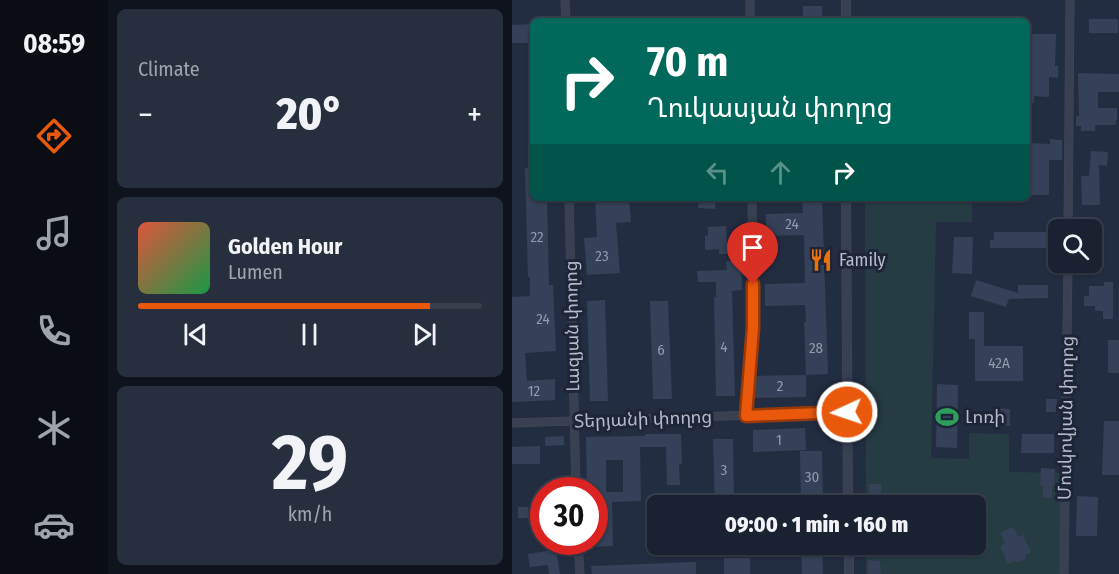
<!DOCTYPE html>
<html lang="en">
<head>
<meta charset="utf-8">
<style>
  :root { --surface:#1a2232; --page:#272f3e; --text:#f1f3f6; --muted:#9fa4ac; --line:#383f4d; --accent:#ea580c }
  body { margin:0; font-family:"Fira Sans Condensed","Noto Sans Armenian",sans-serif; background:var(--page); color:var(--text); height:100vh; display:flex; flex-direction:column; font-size:22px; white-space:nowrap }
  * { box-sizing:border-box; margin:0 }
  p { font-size:20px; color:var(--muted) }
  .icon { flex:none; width:33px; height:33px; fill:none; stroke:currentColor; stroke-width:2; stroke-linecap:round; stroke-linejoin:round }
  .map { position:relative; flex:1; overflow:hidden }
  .drawer { display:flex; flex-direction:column; gap:9px; padding:9px; background:#0e131c; width:404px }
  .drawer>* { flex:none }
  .guide { position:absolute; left:18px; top:18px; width:500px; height:183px; border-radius:9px; box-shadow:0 2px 4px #0004,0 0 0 2px var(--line); background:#00695c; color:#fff; overflow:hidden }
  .buttons { position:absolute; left:536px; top:219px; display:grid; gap:12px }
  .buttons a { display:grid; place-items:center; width:54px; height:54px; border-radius:9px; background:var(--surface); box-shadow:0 2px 4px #0004,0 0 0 2px var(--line); font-size:30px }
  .speed { position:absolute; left:18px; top:477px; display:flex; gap:12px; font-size:30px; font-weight:700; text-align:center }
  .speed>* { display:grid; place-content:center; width:78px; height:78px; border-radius:50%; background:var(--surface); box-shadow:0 2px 4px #0004,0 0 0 2px var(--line); line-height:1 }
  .speed .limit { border:9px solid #d22; background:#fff; color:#111 }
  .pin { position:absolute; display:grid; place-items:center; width:51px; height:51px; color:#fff; margin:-62px -26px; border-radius:50% 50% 50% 0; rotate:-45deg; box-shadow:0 0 6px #0007 }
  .pin .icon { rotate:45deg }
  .me { position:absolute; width:66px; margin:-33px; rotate:267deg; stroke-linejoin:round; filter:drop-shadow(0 0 4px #0008) }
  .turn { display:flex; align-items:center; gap:21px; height:126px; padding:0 18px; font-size:27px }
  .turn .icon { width:78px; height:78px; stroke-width:2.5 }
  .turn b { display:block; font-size:42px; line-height:51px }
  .lanes { display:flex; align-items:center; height:57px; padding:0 18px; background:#0003; justify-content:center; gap:30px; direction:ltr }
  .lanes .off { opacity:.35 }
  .big { font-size:45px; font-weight:800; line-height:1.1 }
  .drawer .tile { flex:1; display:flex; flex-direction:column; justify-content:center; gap:9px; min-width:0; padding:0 21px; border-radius:9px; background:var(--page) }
  .drawer .dial { align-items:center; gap:0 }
  .dial b { font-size:78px; line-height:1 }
  .song { display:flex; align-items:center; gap:18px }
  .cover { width:72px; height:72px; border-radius:9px; background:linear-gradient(135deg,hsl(10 70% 55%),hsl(140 70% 35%)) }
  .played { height:6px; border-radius:3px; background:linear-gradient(90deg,var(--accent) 85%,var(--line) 85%) }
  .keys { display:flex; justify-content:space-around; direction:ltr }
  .heat { display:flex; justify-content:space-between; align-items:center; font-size:33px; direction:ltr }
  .trip { position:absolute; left:135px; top:495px; width:339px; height:60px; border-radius:9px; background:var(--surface); box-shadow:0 2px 4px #0004,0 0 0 2px var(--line); font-weight:800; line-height:60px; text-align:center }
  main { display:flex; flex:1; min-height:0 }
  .tab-bar { display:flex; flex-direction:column; width:108px; justify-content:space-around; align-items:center; background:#0a0e14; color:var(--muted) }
  .tab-bar .icon { width:42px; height:42px }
  .tab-bar .active { color:var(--accent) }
  .tab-bar b { font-size:27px; color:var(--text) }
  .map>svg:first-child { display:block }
</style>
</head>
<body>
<main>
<nav class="tab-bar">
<b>08:59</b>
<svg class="icon active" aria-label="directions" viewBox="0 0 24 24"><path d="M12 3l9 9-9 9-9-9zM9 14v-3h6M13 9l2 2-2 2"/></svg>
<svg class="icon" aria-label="music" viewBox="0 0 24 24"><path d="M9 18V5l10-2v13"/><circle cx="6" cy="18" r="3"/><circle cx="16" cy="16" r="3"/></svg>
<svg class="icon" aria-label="phone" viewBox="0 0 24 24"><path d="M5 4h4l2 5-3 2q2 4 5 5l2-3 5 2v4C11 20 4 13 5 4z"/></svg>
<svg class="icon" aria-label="climate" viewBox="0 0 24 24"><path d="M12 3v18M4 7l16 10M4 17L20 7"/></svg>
<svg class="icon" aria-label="car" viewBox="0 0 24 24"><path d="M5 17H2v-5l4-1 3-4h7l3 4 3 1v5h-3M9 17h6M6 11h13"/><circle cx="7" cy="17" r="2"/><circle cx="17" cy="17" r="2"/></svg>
</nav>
<section class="drawer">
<div class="tile"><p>Climate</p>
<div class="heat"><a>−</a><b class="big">20°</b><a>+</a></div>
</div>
<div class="tile">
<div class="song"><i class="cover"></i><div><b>Golden Hour</b><p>Lumen</p></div></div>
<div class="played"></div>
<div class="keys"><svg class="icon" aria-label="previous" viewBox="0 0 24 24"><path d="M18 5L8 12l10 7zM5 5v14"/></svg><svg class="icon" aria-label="pause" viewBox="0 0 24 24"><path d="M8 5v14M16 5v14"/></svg><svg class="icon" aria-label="next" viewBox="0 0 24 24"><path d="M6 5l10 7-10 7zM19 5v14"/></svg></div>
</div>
<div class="tile dial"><b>29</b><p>km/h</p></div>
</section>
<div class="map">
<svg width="608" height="574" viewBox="0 0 608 574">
  <rect width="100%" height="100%" fill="#232d42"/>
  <path fill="#253c43" d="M353 198H460V222H424L419 458 457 459V433L497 434V472L554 473 552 574H354V545L464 544V506L354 505Z"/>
  <g fill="#354158" fill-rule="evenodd">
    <rect x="291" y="6" width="19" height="15"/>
    <rect x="577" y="19" width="29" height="14"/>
    <path d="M21 24V43H0V25Z"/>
    <path d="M514 34H544L543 66H546V78L537 77V97L522 96V103H514Z"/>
    <path d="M566 73 608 74V92H586V108H605V120H604V125H583V131H569V126H564V116H567Z"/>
    <path d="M538 139 550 140V160H537V195H514V143L538 144Z"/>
    <path d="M579 151 596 152 595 166 587 165 588 205H570L569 176H577Z"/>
    <path d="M13 168H21V198H35L37 285H41L44 351 13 353 15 381 43 379V400L0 402V297L18 296V277H16Z"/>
    <path d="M83 198H117L119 222 104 223 108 273 75 275 72 238 85 237Z"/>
    <path d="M187 198H204L203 209 186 208Z"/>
    <path d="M310 199 316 374 294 375 292 322H294L293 305 253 306V284L293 283 292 235 254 236V214L291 213 290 200Z"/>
    <path d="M214 226 216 254H207V249L193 250V236L196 235V227Z"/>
    <path d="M482 232H537V248H478V240H482Z"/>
    <path d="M442 237H461L460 274 440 273Z"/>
    <path d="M229 260 230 290 220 291 223 396H204L202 297H204V282H186L185 271 215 270 214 261Z"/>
    <path d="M464 280 506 293V285H536V298L497 299 494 307 459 296Z"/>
    <path d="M592 282H601V319H591V311H583V306H572V296H577V286H592Z"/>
    <path d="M93 300 96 401H78L75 301Z"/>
    <path d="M138 301H156L160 399H141Z"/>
    <path d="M457 312H472V346H511V381H463V339H457Z"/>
    <rect x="596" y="340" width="12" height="33"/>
    <path d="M294 375V397L242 398 243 376Z"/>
    <path d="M425 384 446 385 445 448 424 447Z"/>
    <path d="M534 399H545L544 412H534Z"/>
    <path d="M481 408 498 409V426L481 425Z"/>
    <path d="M592 421H608V475H590Z"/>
    <path d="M293 428 294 450 241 452V430Z"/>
    <path d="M133 434H169L170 464H167L168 485H155L154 447H128L129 501 100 502 101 546 82 547V490H75L74 437 133 436ZM94 460H111V492H94Z"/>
    <path d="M510 434H542V453H509Z"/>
    <path d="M52 436V445L33 446V437Z"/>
    <path d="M201 439H221L222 506H203Z"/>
    <path d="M28 446V464H0V447Z"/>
    <path d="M288 451H310L311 503 289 504Z"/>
    <path d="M529 468 543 469 542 486H540V498H531V486L528 485Z"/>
    <rect x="357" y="484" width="12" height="19"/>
    <path d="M565 496 586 497 585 536H564Z"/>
    <rect x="6" y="507" width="10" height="11"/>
    <path d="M501 527 506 537 511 535 519 552 514 555 513 559 510 561 506 562 503 561 496 564 488 546 493 543 488 533Z"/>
    <path d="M35 542H43L48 574H37L36 565 18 567 16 554 35 551Z"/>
    <path d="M289 544H310L311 574H290Z"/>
    <rect x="212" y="558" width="26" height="16"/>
    <path d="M356 560 368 561 369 574H356Z"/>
    <path d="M184 562V574H80L79 566Z"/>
  </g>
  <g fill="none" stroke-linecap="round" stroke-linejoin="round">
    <g stroke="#41495a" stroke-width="9">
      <g id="minor">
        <path d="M53 0 54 21"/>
        <path d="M238 0V21"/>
        <path d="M57 198 64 490"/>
        <path d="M556 230 558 0"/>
        <path d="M234 416 241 328 240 198"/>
        <path d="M0 423 335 412"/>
        <path d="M66 542 68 574"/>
        <path d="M552 574 556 262"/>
      </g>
    </g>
    <g stroke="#41495a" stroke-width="10">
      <g id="tertiary">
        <path d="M334 0V21"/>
        <path d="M334 198 336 506"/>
        <path d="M337 544V574"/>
      </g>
    </g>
    <use href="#minor" stroke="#384051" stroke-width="8"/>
    <use href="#tertiary" stroke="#384051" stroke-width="9"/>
  </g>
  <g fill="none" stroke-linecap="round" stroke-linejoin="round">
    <g stroke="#983908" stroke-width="15">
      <path id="route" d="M241 284V328L234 416 335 412"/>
    </g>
    <use href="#route" stroke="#ea580c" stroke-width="10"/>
  </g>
  <defs>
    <g id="restaurant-bare" transform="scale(1.8)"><path d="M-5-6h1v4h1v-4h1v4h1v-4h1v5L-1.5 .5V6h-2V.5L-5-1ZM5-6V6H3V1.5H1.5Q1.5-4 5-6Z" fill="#e8710a" stroke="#1d2537" stroke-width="2.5" paint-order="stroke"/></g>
    <g id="stadium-bare" transform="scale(1.8)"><path d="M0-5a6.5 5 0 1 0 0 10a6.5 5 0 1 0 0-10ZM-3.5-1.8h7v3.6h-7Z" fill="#2e9e5b" stroke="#1d2537" stroke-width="2.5" paint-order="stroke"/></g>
  </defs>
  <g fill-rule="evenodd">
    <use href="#restaurant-bare" x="309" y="260"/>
    <use href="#stadium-bare" x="435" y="417"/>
  </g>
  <g text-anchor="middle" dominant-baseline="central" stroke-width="6" stroke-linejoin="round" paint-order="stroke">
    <g font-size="15" fill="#929aad">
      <text x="280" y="224">24</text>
      <text x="25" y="237">22</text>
      <text x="90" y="256">23</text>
      <text x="31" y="319">24</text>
      <text x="212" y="347">4</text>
      <text x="304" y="348">28</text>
      <text x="149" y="350">6</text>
      <text x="487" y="363">42A</text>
      <text x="268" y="386">2</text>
      <text x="22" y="391">12</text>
      <text x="267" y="440">1</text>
      <text x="212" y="470">3</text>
      <text x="300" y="477">30</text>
    </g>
    <g font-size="18" fill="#b4bbcc" stroke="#1d2537" text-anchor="start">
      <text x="327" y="260">Family</text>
      <text x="453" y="417">Լոռի</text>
    </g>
    <g font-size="18" fill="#b4bbcc" stroke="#1d2537">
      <text transform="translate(60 326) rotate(-91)">Լազյան փողոց</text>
      <text transform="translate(554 418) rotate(-89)">Մոսկովյան փողոց</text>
      <text transform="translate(131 419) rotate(-2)">Տերյանի փողոց</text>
    </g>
  </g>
</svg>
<div class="buttons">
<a><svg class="icon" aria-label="search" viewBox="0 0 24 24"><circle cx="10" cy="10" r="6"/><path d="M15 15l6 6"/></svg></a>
</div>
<div class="speed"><div class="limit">30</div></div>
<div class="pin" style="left:241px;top:284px;background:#d93025"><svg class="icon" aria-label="arrive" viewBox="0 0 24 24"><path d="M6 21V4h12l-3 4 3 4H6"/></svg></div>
<svg class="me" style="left:335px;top:412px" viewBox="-20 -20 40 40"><circle r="17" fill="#ea580c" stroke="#fff" stroke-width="3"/><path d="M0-11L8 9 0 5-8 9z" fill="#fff"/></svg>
<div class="trip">09:00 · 1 min · 160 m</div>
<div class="guide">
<div class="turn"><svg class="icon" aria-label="right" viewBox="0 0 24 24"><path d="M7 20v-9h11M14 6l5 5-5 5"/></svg><div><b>70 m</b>Ղուկասյան փողոց</div></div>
<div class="lanes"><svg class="icon off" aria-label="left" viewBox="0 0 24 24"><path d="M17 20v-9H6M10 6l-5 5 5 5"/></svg><svg class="icon off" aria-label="ahead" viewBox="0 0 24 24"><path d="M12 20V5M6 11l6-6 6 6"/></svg><svg class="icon" aria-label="right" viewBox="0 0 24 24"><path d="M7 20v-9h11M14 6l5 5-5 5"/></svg></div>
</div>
</div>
</main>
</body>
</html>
